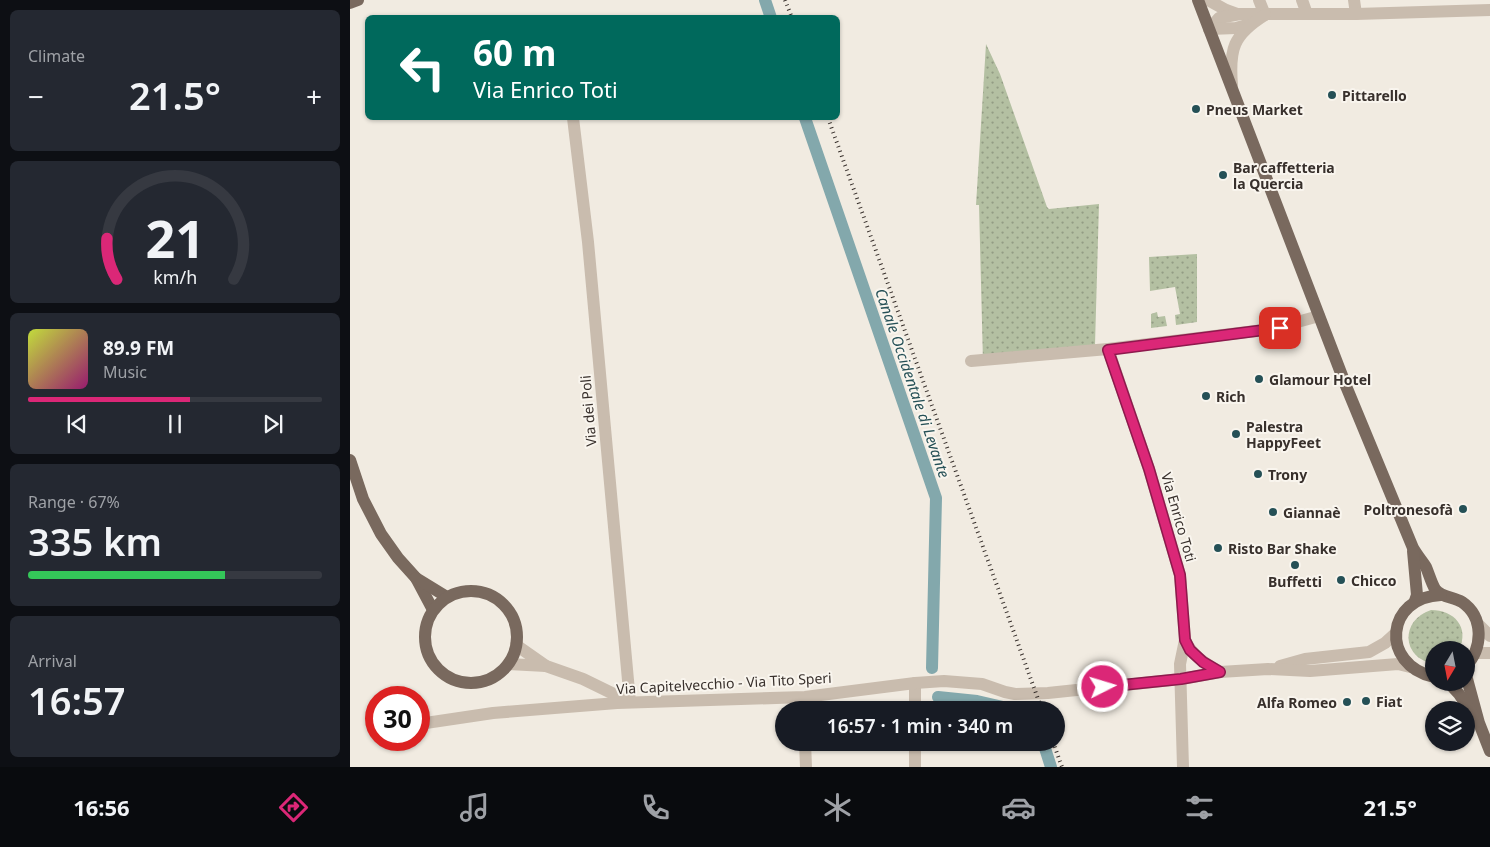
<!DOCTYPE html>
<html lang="en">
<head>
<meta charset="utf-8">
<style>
  :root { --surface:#171b24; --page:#242831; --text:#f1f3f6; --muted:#9ea1a6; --line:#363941; --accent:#db2777 }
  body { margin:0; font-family:"Noto Sans",sans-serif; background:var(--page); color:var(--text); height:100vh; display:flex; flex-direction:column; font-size:19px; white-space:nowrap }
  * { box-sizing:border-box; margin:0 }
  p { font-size:16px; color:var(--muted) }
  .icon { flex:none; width:28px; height:28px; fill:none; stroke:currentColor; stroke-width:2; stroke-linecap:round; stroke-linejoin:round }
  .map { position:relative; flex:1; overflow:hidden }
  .drawer { display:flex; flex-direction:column; gap:10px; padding:10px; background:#0d0f14; width:350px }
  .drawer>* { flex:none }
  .banner { position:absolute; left:15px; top:15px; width:475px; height:105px; border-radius:8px; box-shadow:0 1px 4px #0004; background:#00695c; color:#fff; overflow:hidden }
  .needle { width:32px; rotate:190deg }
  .buttons { position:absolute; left:1075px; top:641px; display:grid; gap:10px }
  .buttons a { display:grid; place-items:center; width:50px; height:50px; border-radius:50%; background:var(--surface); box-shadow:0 1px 4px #0004; font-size:25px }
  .speed { position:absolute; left:15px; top:686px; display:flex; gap:10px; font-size:25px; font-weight:700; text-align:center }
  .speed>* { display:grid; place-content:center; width:65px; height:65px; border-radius:50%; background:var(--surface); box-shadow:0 1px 4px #0004; line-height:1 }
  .speed .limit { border:8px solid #d22; background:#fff; color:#111 }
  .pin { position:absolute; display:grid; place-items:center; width:42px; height:42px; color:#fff; margin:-21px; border-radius:10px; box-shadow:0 2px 8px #0006 }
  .me { position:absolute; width:55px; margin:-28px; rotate:85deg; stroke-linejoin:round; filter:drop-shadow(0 0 4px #0008) }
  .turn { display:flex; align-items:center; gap:18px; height:105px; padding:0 25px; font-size:22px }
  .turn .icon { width:65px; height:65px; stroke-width:2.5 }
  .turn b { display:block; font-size:35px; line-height:42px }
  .big { font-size:38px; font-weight:600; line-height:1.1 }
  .drawer .tile { flex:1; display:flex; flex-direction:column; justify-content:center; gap:8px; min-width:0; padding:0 18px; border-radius:8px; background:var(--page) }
  .drawer .dial { align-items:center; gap:0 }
  .dial svg { height:130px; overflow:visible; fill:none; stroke:var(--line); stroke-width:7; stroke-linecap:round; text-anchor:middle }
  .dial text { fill:var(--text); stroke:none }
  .song { display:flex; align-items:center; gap:15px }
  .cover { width:60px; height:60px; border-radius:8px; background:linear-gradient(135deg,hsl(70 70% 55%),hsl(320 70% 35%)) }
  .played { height:5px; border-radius:2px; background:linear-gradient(90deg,var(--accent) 55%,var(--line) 55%) }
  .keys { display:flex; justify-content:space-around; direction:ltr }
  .heat { display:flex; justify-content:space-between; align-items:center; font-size:28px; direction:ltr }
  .charge { height:8px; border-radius:4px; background:linear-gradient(90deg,#34c759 67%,var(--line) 0) }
  .trip { position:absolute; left:425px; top:701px; width:290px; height:50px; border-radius:25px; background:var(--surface); box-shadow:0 1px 4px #0004; font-weight:600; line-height:50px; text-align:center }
  .menu { display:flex; height:80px; justify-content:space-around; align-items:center; background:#090b0e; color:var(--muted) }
  .menu .icon { width:35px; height:35px }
  .menu .on { color:var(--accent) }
  .menu b { font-size:22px; color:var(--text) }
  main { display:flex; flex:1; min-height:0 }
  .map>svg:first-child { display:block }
</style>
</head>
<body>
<main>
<section class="drawer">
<div class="tile"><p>Climate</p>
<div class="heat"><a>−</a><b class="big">21.5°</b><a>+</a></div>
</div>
<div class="tile dial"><svg viewBox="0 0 100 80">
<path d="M14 69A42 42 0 1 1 86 69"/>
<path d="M14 69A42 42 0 0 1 8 44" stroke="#db2777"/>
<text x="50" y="56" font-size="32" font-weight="700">21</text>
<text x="50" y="72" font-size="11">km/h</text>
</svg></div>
<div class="tile">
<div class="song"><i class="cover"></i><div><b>89.9 FM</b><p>Music</p></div></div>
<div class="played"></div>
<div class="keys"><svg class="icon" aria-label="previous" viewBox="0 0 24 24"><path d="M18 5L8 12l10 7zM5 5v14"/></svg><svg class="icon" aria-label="pause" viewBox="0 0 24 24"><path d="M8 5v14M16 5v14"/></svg><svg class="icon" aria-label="next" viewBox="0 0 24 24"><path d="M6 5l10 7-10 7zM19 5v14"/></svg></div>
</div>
<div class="tile"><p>Range · 67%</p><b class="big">335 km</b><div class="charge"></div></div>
<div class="tile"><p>Arrival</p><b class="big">16:57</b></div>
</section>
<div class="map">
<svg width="1140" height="767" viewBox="0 0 1140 767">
  <defs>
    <pattern id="grass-dots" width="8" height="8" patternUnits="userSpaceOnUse" patternTransform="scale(1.25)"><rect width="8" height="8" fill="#b4c0a2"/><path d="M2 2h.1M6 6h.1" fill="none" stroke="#939c84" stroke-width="1.8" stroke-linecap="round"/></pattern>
  </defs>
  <rect width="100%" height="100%" fill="#f1ebe1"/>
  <g fill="url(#grass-dots)">
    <path d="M636 44 650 74 697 207 699 209 749 204 745 345 633 362 629 205H626Z"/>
    <path d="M847 254V322L826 325 825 315 830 314 825 287 800 291 799 257Z"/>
    <path d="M807 312 808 317 815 316 817 326 801 328V314Z"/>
    <path d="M1081 610C1104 610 1120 627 1109 650H1084V664C1051 658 1050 620 1081 610Z"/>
  </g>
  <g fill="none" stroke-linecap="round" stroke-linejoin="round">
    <g stroke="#83a8ac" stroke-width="12">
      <path d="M415 0 421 18"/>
      <path d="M455 118 586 498 582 668"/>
      <path d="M588 697 627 701 666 710"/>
      <path d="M693 742 701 767"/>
    </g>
    <g stroke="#c9bcae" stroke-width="12">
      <path d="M858 0 876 10 887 14"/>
      <path d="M909 0 915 15"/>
      <path d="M952 0 957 14"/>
      <path d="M1004 0 1006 14"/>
      <path d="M859 29 869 18 890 14H1006L1140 10"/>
      <path d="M859 29 886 28 900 24"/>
      <path d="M882 85C879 49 883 35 915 15"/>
      <path d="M223 118 238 242 280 702"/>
      <path d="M758 349 799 469 830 575 835 640 830 664 833 767"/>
      <path d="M621 361 758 349 922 329 969 316"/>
      <path d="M1127 623 1140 636"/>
      <path d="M835 640C842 656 855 663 870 672"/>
      <path d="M166 645 196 666 233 679 278 701"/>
      <path d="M1125 653H1140"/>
      <path d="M158 664 196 666"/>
      <path d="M930 666 955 659 1019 652 1035 643 1046 633"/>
      <path d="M565 710V683"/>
      <path d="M69 724 143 713 267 703 455 697 565 683 594 681 632 684 655 692 665 694 698 693 831 679 870 672 918 669 960 671 1048 664 1060 667"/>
      <path d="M455 742 456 767"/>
      <path d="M565 767V742"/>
    </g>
    <g stroke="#79695e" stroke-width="12">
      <path d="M848 0 996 386 1063 548C1067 555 1072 561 1076 567 1079 574 1081 582 1085 589 1091 597 1103 597 1112 602 1134 617 1133 648 1116 666"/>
      <path d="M0 3 8 0"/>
      <path d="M0 460 13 499 31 534 48 558 66 578 83 610"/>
      <path d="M1063 551 1067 595 1065 601"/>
      <path d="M66 578 97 597"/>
      <circle cx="121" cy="637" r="46"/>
      <path d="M1116 675 1129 723 1140 751"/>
      <path d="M1084 677C1029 664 1036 597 1091 595"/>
      <path d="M1098 682 1109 694 1123 715"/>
    </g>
    <g stroke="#38302c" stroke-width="4" stroke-dasharray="1 4" stroke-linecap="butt">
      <path d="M435 0 442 18"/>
      <path d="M478 118 692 710"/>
      <path d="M703 742 712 767"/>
    </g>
  </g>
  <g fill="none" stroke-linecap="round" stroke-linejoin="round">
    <g stroke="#8e194d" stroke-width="12">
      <path id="route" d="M753 687 831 679 870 672 853 662 840 650 835 640 830 575 799 469 758 350 930 328"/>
    </g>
    <use href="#route" stroke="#db2777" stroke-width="9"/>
  </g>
  <g fill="#255056" stroke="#f9f5ee" stroke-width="2">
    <circle cx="982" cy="95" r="5"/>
    <circle cx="846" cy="109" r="5"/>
    <circle cx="873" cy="175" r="5"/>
    <circle cx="909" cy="379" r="5"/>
    <circle cx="856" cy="396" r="5"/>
    <circle cx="886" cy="434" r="5"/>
    <circle cx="908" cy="474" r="5"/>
    <circle cx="1113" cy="509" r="5"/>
    <circle cx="923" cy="512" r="5"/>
    <circle cx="868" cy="548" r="5"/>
    <circle cx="945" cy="565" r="5"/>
    <circle cx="991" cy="580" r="5"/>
    <circle cx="1016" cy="701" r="5"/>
    <circle cx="997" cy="702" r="5"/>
  </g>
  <g text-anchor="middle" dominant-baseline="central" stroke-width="4" stroke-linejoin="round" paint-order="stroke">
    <g font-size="14" font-weight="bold" fill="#38302c" stroke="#f9f5ee" text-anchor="start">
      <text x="992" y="95">Pittarello</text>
      <text x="856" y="109">Pneus Market</text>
      <text x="883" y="167">Bar caffetteria<tspan x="883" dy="16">la Quercia</tspan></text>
      <text x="919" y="379">Glamour Hotel</text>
      <text x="866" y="396">Rich</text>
      <text x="896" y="426">Palestra<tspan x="896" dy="16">HappyFeet</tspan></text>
      <text x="918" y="474">Trony</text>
      <text x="1103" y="509" text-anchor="end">Poltronesofà</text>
      <text x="933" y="512">Giannaè</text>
      <text x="878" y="548">Risto Bar Shake</text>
      <text x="1001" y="580">Chicco</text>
      <text x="945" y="581" text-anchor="middle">Buffetti</text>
      <text x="1026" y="701">Fiat</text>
      <text x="987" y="702" text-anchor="end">Alfa Romeo</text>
    </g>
    <g font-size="14" fill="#38302c" stroke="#f9f5ee">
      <text transform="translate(238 411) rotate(-95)">Via dei Poli</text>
      <text transform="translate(829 517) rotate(74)">Via Enrico Toti</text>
      <text transform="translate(374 683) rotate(-3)">Via Capitelvecchio - Via Tito Speri</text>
    </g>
    <g font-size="15" font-style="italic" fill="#255056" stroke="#f9f5ee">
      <text transform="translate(563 383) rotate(71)">Canale Occidentale di Levante</text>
    </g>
  </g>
</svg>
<div class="buttons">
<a><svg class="needle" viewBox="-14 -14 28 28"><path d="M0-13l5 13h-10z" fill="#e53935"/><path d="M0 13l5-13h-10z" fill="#9ea1a6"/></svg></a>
<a><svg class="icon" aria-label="layers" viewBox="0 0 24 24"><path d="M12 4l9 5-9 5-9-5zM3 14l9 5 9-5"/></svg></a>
</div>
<div class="speed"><div class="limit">30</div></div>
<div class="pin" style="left:930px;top:328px;background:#d93025"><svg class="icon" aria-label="arrive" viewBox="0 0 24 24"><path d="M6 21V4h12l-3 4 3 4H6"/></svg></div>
<svg class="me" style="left:753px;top:687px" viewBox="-20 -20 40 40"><circle r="17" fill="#db2777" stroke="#fff" stroke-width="3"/><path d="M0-11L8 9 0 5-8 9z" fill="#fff"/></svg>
<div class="trip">16:57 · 1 min · 340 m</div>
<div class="banner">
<div class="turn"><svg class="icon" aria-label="left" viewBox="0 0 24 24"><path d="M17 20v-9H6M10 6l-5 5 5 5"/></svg><div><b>60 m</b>Via Enrico Toti</div></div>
</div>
</div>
</main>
<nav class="menu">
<b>16:56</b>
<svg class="icon on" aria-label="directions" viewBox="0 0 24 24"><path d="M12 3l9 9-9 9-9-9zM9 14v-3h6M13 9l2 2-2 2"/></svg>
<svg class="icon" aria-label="music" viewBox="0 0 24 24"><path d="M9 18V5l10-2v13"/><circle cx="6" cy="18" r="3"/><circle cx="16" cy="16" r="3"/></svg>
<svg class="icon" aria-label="phone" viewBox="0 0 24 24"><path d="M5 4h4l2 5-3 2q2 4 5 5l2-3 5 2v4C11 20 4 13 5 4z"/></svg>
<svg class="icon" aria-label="climate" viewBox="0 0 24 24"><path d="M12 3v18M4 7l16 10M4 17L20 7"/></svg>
<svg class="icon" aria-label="car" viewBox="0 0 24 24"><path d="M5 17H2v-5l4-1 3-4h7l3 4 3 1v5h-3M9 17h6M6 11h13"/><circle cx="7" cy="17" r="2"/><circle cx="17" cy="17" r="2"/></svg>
<svg class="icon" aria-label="filters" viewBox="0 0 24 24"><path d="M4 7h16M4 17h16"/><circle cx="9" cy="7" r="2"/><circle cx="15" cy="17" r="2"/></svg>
<b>21.5°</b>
</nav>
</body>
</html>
